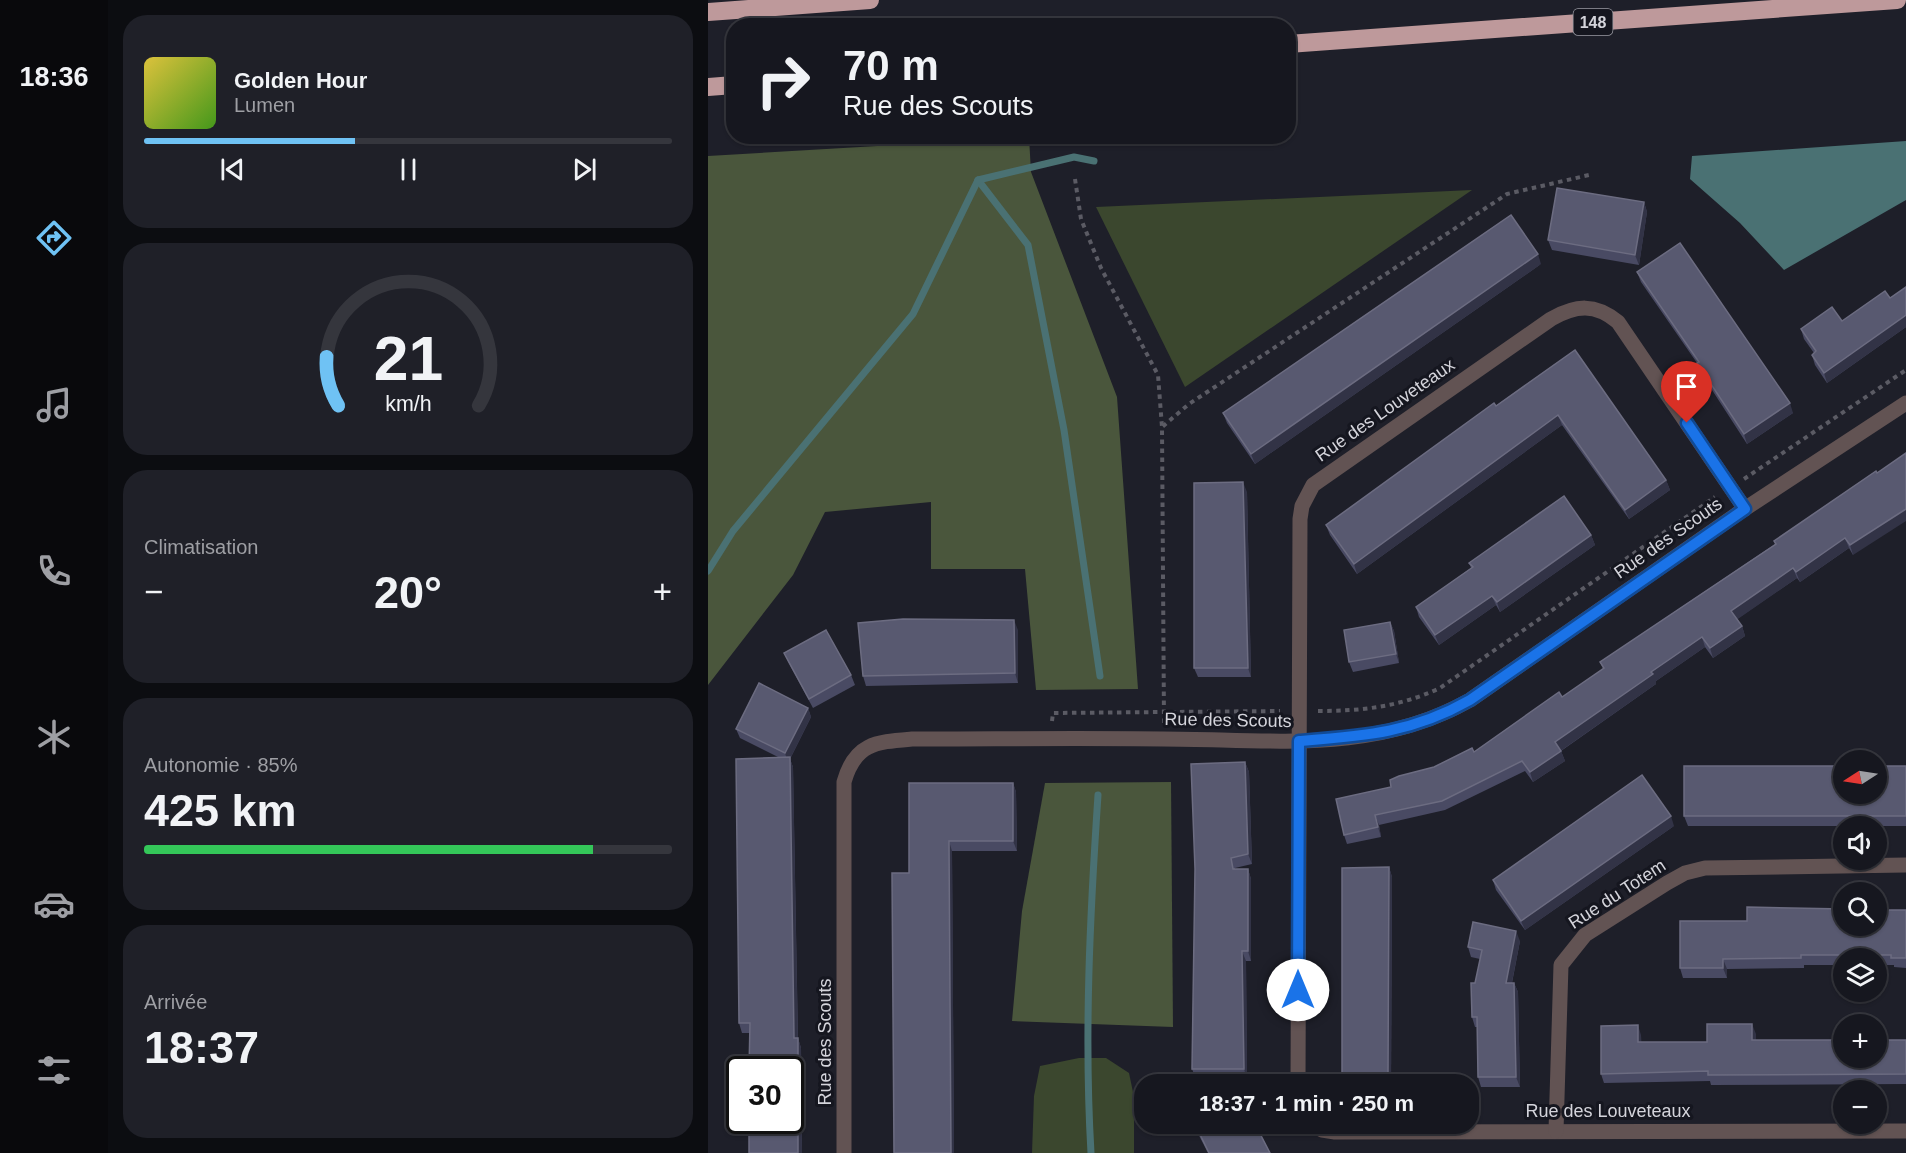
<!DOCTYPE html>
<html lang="fr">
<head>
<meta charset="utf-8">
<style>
  :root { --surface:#16171f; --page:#1f2028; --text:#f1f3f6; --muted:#9e9fa4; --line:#35363d; --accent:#6fc2f4 }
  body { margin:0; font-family:Helvetica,sans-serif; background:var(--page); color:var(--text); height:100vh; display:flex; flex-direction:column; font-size:22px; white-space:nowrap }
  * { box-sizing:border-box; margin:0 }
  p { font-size:20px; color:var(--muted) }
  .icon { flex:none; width:33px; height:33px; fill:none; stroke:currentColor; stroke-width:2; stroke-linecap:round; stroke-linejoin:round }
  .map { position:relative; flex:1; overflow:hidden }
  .panel { display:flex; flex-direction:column; gap:15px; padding:15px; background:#0c0d11; width:600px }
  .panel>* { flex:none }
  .guide { position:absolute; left:18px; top:18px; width:570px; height:126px; border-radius:24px; box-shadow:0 2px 4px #0004,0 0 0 2px var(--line); background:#16171f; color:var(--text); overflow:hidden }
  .needle { width:39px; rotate:258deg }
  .fabs { position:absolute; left:1125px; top:750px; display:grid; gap:12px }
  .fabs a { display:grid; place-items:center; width:54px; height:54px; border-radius:50%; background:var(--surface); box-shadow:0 2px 4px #0004,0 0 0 2px var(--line); font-size:30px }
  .speed { position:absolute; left:18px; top:1056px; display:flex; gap:12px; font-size:30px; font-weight:700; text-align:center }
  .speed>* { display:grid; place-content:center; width:78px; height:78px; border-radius:50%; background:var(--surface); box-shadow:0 2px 4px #0004,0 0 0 2px var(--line); line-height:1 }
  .speed .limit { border:3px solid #111; border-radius:9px; background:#fff; color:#111 }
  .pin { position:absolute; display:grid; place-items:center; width:51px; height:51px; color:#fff; margin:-62px -26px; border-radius:50% 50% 50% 0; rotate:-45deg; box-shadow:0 0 6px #0007 }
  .pin .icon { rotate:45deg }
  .me { position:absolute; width:66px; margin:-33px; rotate:0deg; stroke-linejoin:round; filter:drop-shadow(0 0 4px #0008) }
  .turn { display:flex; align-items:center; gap:21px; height:126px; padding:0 18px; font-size:27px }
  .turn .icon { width:78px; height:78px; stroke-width:2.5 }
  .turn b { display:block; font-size:42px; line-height:51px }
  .big { font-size:45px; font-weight:700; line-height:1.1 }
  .panel .tile { flex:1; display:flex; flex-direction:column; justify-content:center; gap:9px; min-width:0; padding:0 21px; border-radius:24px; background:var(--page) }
  .panel .dial { align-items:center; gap:0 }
  .dial svg { height:156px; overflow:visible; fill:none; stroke:var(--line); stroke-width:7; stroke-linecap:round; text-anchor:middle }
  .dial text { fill:var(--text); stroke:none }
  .song { display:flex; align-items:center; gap:18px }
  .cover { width:72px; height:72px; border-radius:9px; background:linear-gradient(135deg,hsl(50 70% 55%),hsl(100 70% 35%)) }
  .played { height:6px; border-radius:3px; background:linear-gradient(90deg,var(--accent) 40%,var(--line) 40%) }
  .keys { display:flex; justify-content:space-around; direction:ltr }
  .heat { display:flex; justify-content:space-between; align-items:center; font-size:33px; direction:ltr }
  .charge { height:9px; border-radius:4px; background:linear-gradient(90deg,#34c759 85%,var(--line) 0) }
  .trip { position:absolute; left:426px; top:1074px; width:345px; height:60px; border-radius:24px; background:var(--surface); box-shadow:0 2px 4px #0004,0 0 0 2px var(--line); font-weight:700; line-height:60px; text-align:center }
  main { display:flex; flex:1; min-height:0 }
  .tabs { display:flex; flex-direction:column; width:108px; justify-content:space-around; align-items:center; background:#09090c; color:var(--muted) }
  .tabs .icon { width:42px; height:42px }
  .tabs .on { color:var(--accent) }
  .tabs b { font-size:27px; color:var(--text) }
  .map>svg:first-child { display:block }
</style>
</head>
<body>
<main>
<nav class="tabs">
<b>18:36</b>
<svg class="icon on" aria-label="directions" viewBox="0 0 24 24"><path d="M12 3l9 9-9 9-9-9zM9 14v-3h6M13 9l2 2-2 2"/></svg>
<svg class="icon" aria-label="music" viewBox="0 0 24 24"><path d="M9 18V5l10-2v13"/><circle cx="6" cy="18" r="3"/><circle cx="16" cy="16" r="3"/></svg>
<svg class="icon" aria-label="phone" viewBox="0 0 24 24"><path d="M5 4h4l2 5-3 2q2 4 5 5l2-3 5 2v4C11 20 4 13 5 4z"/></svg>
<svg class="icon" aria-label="climate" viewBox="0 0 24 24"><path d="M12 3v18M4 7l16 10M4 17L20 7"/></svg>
<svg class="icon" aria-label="car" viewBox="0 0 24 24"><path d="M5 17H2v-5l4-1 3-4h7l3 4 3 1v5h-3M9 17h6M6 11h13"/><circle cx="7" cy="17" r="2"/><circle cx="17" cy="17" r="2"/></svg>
<svg class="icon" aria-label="filters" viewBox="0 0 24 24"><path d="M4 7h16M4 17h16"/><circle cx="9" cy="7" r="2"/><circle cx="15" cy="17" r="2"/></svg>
</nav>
<section class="panel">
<div class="tile">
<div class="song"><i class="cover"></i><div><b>Golden Hour</b><p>Lumen</p></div></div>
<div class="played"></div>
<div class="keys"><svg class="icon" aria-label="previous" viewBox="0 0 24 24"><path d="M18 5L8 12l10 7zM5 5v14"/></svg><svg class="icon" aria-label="pause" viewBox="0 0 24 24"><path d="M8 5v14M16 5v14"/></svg><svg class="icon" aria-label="next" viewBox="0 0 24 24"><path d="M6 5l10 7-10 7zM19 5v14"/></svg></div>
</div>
<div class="tile dial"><svg viewBox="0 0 100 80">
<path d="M14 69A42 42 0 1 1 86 69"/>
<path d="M14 69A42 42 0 0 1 8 44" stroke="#6fc2f4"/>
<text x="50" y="56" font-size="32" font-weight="700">21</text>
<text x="50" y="72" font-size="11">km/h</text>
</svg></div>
<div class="tile"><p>Climatisation</p>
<div class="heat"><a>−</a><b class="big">20°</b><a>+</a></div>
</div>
<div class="tile"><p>Autonomie · 85%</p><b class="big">425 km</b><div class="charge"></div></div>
<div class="tile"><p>Arrivée</p><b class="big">18:37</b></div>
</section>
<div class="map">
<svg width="1198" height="1153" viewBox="0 0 1198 1153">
  <rect width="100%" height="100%" fill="#1e1f29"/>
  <g fill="#3b472e">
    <path d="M764 190 477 387 388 207Z"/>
    <path d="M371 1058H398L421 1073 426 1097V1153H324L326 1096 332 1066Z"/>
  </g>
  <g fill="#4a563c">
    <path d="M321 137 323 172 409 397 430 689 328 690 317 569H223V502L117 512 85 575 0 685V156Z"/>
    <path d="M463 782 465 1027 304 1021 314 911 337 783Z"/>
  </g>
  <path fill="#4a7173" d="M1198 141V200L1076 270 1032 223 982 179 984 156Z"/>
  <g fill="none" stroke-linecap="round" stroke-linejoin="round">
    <g stroke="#4a7173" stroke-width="7">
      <path d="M270 180 320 245 356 430 392 676"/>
      <path d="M0 571 25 531 205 314 270 180 366 157 386 161"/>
      <path d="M383 1153C376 1034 382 915 390 795"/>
    </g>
    <g stroke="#5b5b64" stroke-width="4" stroke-dasharray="4.5 4.5" stroke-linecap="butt">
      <path d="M367 179 373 219 393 268 450 375 454 427"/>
      <path d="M1036 479 1198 370"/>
      <path d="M610 711C654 711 691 707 732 688L1007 497"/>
      <path d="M344 721 345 713 572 711"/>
      <path d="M456 723 454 427 481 404 799 194 881 175"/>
    </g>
    <g stroke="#625353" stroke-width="15">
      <path d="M590 1084 592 519 594 506 605 485 843 319C868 305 887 303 910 322L1037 509"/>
      <path d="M605 1124 614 1130 627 1132 1198 1131"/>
      <path d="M848 1131 853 965 877 935 959 883 977 873 997 868 1198 865"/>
      <path d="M136 1153V782C147 743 168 742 204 739 288 739 371 738 455 739 561 739 665 755 762 700L1032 512 1198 403"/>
    </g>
    <g stroke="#be999b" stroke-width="18">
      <path d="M0 12 162 0"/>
      <path d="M580 44 1189 0"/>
      <path d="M0 87 26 85"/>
    </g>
  </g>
  <g fill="#494a63">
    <path d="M936 202 939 212 931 265 844 250 840 240Z"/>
    <path d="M833 264 547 464 519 423 515 413Z"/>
    <path d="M929 272 1085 413 1039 444 993 373 989 363 933 282Z"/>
    <path d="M1198 287V327L1119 383 1107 365 1104 355 1106 353 1096 339 1093 329 1134 321 1182 298Z"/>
    <path d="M867 350 958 480 962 490 921 519 854 425 649 574 622 535 618 525Z"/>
    <path d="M1168 471 1145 555 1141 548 1092 582 1089 578 1029 619 1034 626 1037 636 1005 658 997 647 948 681V684L853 751 857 761 825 782 817 771 737 810 671 825 673 837 639 844 636 835 683 787 726 767 766 752 854 697 895 669 892 662 1067 544 1066 541Z"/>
    <path d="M539 492 543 677H490L486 668Z"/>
    <path d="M883 535 887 545 792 612 788 605 731 645 711 617 708 607 763 568 761 563Z"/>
    <path d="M682 622 686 631 691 663 645 672 641 662Z"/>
    <path d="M310 630V683L158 686 155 676Z"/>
    <path d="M76 653 143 675 147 685 105 708 80 662Z"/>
    <path d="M100 708 103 717 82 759 85 767 90 1038 93 1048 94 1153H41L42 1033H34L31 1023 70 757 32 738 28 729Z"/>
    <path d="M537 762 541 772 544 864 527 868V869H540L543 879V961H538L539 1079H488L484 1069Z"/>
    <path d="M1198 766V826H980L976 816Z"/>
    <path d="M305 783 308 792 309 851H244L246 1153H186L201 873Z"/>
    <path d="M966 826 817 930 788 890 785 880Z"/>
    <path d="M681 867 684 877 683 1084H638L634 1076Z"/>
    <path d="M1198 910V968L1186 967V965H1168V958H1136V965H1096V968L1019 969V978H975L972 968 1039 921Z"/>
    <path d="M812 941 804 983H806L810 992 812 1087H773L770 1077 769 1027H767L764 1017 767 983 772 959 763 957 760 947Z"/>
    <path d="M1048 1034V1040H1198V1084L1003 1085 1002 1081 896 1083 893 1074 933 1035V1042H999Z"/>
    <path d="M485 1124H547L562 1153H500Z"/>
  </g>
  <g fill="#323346">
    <path d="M936 202 939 212 931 265 927 255Z"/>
    <path d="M830 254 833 264 547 464 543 454Z"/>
    <path d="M1198 315V327L1119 383 1116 373Z"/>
    <path d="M1082 403 1085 413 1039 444 1036 434Z"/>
    <path d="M850 415 854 425 649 574 646 564Z"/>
    <path d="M958 480 962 490 921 519 917 510Z"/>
    <path d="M535 482 539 492 543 677 540 668Z"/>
    <path d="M1198 509V521L1145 555 1142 545Z"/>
    <path d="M883 535 887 545 792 612 789 602Z"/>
    <path d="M1137 538 1141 548 1092 582 1088 572Z"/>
    <path d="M1085 568 1089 578 1027 621 1023 611Z"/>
    <path d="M784 596 788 605 731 645 727 635Z"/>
    <path d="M306 620 310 630V683L307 673Z"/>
    <path d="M682 622 686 631 691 663 688 654Z"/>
    <path d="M1034 626 1037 636 1005 658 1002 648Z"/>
    <path d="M994 637 997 647 948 681V684L851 752 847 742 943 672Z"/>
    <path d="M100 708 103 717 82 759 85 767 90 1046V1038L93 1048 94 1153H90L86 1038 80 763 77 753Z"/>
    <path d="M853 751 857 761 825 782 822 772Z"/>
    <path d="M537 762 541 772 544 864 540 854Z"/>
    <path d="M305 783 308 792 309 851 305 841Z"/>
    <path d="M667 815 671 825 673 837 670 827Z"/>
    <path d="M963 816 966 826 817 930 813 921Z"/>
    <path d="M241 841 244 851 246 1153H243Z"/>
    <path d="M681 867 684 877 683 1084 680 1076Z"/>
    <path d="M540 869 543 879V961L540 951Z"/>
    <path d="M808 931 812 941 802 992 798 983Z"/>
    <path d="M534 951 538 961 539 1079 536 1069Z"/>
    <path d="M1015 959 1019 969V978L1015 968Z"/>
    <path d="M806 983 810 992 812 1087 808 1077Z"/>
    <path d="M1044 1024 1048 1034V1050L1044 1040Z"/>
    <path d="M930 1025 933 1035 934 1052 930 1042Z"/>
  </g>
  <g fill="#585970" stroke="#6c6c81" stroke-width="1.5">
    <path d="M849 188 936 202 927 255 840 240Z"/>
    <path d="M803 215 830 254 543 454 515 413Z"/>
    <path d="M972 243 1082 403 1036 434 989 363 991 362 929 272Z"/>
    <path d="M1198 287V315L1116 373 1104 355 1108 351 1093 329 1124 307 1134 321 1177 291 1182 298Z"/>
    <path d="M867 350 958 480 917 510 850 415 646 564 618 525 786 403 788 406Z"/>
    <path d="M1198 453V509L1142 545 1137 538 1088 572 1085 568 1023 611 1034 626 1002 648 994 637 943 672 945 674 847 742 853 751 822 772 814 761 734 801 667 815 670 827 636 835 628 799 683 787 682 780 691 776 726 767 764 748 766 752 851 692 854 697 896 668 892 662 1068 544 1066 541 1168 471 1169 473Z"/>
    <path d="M535 482 540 668H486V483Z"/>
    <path d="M856 496 883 535 789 602 784 596 727 635 708 607 765 567 761 563Z"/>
    <path d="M195 619 306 620 307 673 155 676 150 623Z"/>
    <path d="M682 622 688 654 641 662 636 630Z"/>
    <path d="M118 630 143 675 101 699 76 653Z"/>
    <path d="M51 683 100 708 77 753 28 729Z"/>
    <path d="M82 757 86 1038H90V1153H41V1120H82V1070H41L42 1023H31L28 759Z"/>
    <path d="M537 762 540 854 523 858 525 869H540V951H534L536 1069H484L487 869 483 764Z"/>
    <path d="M976 766H1136V794H1168V766H1198V816H976Z"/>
    <path d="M934 775 963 816 813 921 785 880Z"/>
    <path d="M201 783H305V841H241L243 1153H186L184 873H201Z"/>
    <path d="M681 867 680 1076H634V868Z"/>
    <path d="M1039 907 1136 909V926H1168V910H1198V958H1183V955H1093V958L1015 959V968H972V921H1039Z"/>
    <path d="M765 922 808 931 798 983H806L808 1077H770L769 1017H764L763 983H767L774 950 760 947Z"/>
    <path d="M999 1024H1044V1040H1136V1058H1168V1040H1198V1074L1000 1075V1071L893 1074V1026L930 1025V1042H999Z"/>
    <path d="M487 1124H547L562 1153H501Z"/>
  </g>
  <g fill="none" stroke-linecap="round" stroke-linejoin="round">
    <g stroke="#114b97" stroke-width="15">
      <path id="route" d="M590 990 591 741C656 736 704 733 762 700L1037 509 979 423"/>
    </g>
    <use href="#route" stroke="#1a73e8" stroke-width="10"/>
  </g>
  <g text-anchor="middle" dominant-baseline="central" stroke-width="6" stroke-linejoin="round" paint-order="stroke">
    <rect fill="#15161f" stroke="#9b9ba3" stroke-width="1.5" x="865.5" y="9" width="39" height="26" rx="4.5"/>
    <g font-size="16" font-weight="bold" fill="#d4d4db">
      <text x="885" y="22">148</text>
    </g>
    <g font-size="18" fill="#d4d4db" stroke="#15161f">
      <text transform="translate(677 410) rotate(-35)">Rue des Louveteaux</text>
      <text transform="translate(960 538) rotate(-35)">Rue des Scouts</text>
      <text transform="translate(520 720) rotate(1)">Rue des Scouts</text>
      <text transform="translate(909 894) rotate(-33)">Rue du Totem</text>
      <text transform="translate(117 1042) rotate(-90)">Rue des Scouts</text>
      <text x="900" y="1111">Rue des Louveteaux</text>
    </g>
  </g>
</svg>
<div class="fabs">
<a><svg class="needle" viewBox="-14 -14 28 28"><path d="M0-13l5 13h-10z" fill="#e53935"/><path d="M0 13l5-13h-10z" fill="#9e9fa4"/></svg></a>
<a><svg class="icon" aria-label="sound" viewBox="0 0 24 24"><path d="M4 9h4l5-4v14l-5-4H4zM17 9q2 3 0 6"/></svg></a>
<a><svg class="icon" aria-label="search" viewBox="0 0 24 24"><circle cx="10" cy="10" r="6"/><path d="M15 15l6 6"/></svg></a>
<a><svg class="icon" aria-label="layers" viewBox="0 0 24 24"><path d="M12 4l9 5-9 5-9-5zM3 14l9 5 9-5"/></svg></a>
<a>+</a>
<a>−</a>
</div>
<div class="speed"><div class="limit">30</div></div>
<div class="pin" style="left:979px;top:423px;background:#d93025"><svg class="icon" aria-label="arrive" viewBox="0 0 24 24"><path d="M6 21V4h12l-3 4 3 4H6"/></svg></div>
<svg class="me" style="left:590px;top:990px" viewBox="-20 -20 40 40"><circle r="19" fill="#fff"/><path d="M0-13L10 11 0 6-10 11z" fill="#1a73e8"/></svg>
<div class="trip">18:37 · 1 min · 250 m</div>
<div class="guide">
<div class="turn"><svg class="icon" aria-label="right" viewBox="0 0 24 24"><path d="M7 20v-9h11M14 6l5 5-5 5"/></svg><div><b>70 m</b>Rue des Scouts</div></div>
</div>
</div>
</main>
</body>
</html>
